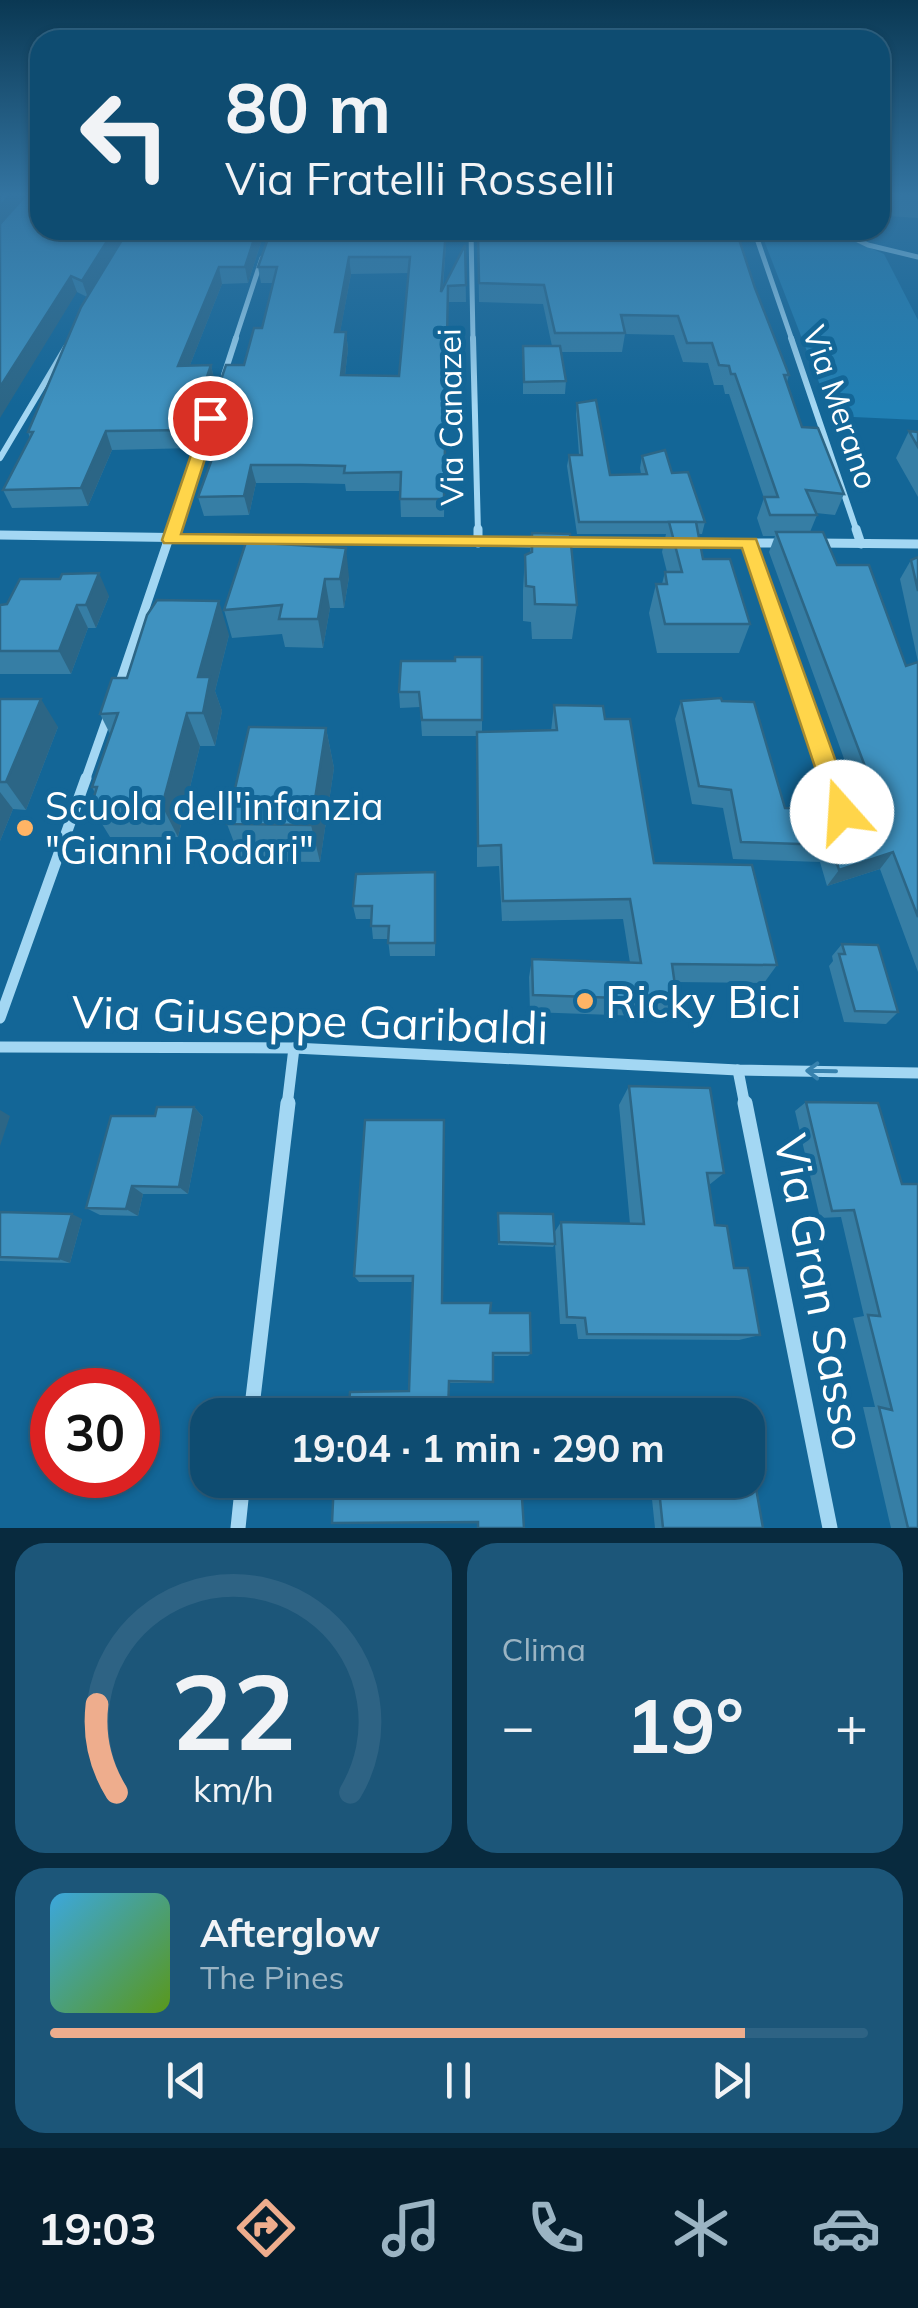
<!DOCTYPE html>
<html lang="it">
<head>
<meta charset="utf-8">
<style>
  :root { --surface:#0e4c71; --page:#1c5679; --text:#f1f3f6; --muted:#9bb4c3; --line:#2e6384; --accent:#eead8d }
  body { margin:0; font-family:Mulish,sans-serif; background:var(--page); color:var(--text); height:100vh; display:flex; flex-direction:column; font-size:38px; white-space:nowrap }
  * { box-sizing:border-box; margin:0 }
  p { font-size:32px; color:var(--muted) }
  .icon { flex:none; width:55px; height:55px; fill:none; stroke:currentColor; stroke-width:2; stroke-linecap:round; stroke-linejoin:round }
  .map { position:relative; height:1528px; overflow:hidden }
  .drawer { display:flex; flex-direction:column; gap:15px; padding:15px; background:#082a3e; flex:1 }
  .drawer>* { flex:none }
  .top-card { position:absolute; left:30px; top:30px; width:860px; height:210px; border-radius:30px; box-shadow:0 2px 8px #0004,0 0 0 2px var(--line); background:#0e4c71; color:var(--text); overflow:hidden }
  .speed { position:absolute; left:30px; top:1368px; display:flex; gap:20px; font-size:50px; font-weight:700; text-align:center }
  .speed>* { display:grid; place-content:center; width:130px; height:130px; border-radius:50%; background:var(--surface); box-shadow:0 2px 8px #0004,0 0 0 2px var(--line); line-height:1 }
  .speed .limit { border:15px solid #d22; background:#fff; color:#111 }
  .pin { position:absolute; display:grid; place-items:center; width:85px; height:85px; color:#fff; margin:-42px; border:5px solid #fff; border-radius:50%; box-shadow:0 2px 10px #0007 }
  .me { position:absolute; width:110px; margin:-55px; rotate:341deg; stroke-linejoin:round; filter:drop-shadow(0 0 8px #0008) }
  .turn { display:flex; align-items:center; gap:35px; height:210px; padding:0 30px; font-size:45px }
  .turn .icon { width:130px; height:130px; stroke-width:2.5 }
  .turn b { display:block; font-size:70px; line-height:85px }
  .big { font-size:75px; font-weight:700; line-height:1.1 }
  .drawer .tile { flex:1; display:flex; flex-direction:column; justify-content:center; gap:15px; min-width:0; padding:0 35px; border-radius:30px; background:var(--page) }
  .drawer .dial { align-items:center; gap:0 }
  .dial svg { height:260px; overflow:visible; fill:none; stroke:var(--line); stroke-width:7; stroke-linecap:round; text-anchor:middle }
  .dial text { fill:var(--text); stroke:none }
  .song { display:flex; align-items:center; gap:30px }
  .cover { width:120px; height:120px; border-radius:15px; background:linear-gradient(135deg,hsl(200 70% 55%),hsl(90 70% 35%)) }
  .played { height:10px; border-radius:5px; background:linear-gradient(90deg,var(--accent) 85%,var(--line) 85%) }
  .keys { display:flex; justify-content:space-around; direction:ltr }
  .heat { display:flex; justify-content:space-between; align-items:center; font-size:55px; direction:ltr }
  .drawer .tiles { flex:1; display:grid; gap:15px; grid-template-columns:1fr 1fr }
  .tile:last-child { grid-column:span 2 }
  .trip { position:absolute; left:190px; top:1398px; width:575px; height:100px; border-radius:30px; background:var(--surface); box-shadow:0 2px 8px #0004,0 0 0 2px var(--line); font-weight:700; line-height:100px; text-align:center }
  .tabs { display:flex; height:160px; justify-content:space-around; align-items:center; background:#061e2d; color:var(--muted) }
  .tabs .icon { width:70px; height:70px }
  .tabs .active { color:var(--accent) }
  .tabs b { font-size:45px; color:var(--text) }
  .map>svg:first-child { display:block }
</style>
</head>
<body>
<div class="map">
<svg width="918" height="1528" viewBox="0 0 918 1528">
  <rect width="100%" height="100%" fill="#136697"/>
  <path fill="#2180b4" d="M760 230H829L884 254 918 320V420L832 416Z"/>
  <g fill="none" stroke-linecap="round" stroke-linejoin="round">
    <g stroke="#a3d7f3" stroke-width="5">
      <path d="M471 230 473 340"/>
      <path d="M754 230 792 340"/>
      <path d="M837 230 868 245 918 257"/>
      <path d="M235 340 262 258"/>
    </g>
    <g stroke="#a3d7f3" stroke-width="6">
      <path d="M473 338 478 532"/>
      <path d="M791 338 857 532"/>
      <path d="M224 375 236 338"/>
      <path d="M0 458 66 347"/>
      <path d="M172 532 208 425"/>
    </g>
    <g stroke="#a3d7f3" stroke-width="9">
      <path d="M478 529V543"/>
      <path d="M856 529 861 544"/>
      <path d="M0 535 544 543"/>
      <path d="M561 543H674"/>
      <path d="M691 543H784"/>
      <path d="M749 543 831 781"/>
      <path d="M816 543 918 544"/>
      <path d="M118 688 172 529"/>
      <path d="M85 781 109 713"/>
    </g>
    <g stroke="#a3d7f3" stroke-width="11">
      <path d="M830 778 842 812"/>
      <path d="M0 1018 86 778"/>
      <path d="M0 1047 294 1048 738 1070 918 1073"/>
      <path d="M738 1070 745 1106"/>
      <path d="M287 1106 294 1048"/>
    </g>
    <g stroke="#a3d7f3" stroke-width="15">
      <path d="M745 1103 830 1528"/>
      <path d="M251 1415 288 1103"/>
      <path d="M238 1528 243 1480"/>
    </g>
  </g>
  <g fill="#367ea5" fill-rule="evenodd">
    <path d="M0 193 265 230 248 283 222 284 190 365H211L215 383 194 448 112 450 88 506 12 508 3 490 30 438 28 432 87 297 77 292Z"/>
    <path d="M880 193H918V218L888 216 880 199Z"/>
    <path d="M447 230 443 288 465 245 466 302H448L444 517H401L400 491H346L345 484 303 483H256L249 515 204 516 198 497 216 447 209 448 204 429 244 365 262 328 273 283H261L258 267ZM409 273 399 376 345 375 348 349 346 332H340L351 274Z"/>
    <path d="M478 230 755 288 789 375 787 382 802 427 844 494 835 515 816 513 817 515 810 532 837 565 906 666 918 662V972L880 869 827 886 820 862 733 859 723 808 692 804 675 719 681 701H722L785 808 863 811 769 552 775 536H763L757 518 764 498 729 394H725L723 385H714L708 363 683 362 674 335 625 334 622 352H561L566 381 565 394H523V346H552L543 304 479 302Z"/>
    <path d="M577 403 610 475 641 474 640 468 642 456 672 473 705 522 702 534H698L703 559 750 624 739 653H657L649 613 656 584H662L665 572H667L662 552 666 534H577L567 466 569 455H579L576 414Z"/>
    <path d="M909 431 918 432V497L896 458Z"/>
    <path d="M532 533 577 605 572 639H532L531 622 523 621V590L525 555 530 553Z"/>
    <path d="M246 542 349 577 344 608H330L323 648 285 647 282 634 232 638 224 610Z"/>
    <path d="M918 557V662L900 579 911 560Z"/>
    <path d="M109 596 96 628H88L71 674H0V605Z"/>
    <path d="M229 635 215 691 222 711 215 746H200L178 837H110L91 806 95 793 92 787 110 734 100 714 127 678Z"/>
    <path d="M482 657V732L551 731 554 705 605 719 654 863 777 965 764 983 675 982 677 1000 668 1017 530 1012 529 977 532 959 630 963 623 919 502 921 499 866 477 867V736H422L420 707 400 708 399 692 455 661Z"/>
    <path d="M0 699 58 727 26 810 13 809 0 841Z"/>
    <path d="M326 728 334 768 320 862 241 861 227 824Z"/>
    <path d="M436 886 435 956H390L388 939H373L371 919H356L353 906Z"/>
    <path d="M842 944 898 1012 886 1024 844 1022 829 966 833 961 832 956Z"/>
    <path d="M629 1086 724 1173 709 1185 715 1225 734 1268 760 1335 739 1340 578 1339 576 1324H560L555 1244 553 1247 498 1245V1213L554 1233 561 1222 630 1224 619 1105Z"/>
    <path d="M806 1102 878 1103 918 1528H891L863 1407H875L853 1318 864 1316 841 1217 820 1218 795 1111Z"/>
    <path d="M194 1107 203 1117 188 1194H143L138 1216 100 1215 86 1208 155 1116Z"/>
    <path d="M444 1120 443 1303 490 1313 531 1353 528 1356H493V1382L492 1383H449L409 1391 412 1282H359L354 1276Z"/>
    <path d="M0 1212 82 1219 70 1263 0 1261Z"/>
    <path d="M748 1434 760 1435 753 1471 763 1528H655L650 1480H748Z"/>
    <path d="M492 1493H519L522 1498 524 1528H477V1522Z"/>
  </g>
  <g fill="#2c6686">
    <path d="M12 193H31L0 228V206Z"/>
    <path d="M114 230H128L88 298 82 281Z"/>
    <path d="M257 230H265L248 283 245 267Z"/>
    <path d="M349 257 351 274 337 349 335 332Z"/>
    <path d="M219 267 222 284 183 383 178 366Z"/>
    <path d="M71 276 77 292 0 418V387Z"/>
    <path d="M346 332 348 349 343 393 341 375Z"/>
    <path d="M211 365 215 383 194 448 189 430Z"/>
    <path d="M106 431 112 450 88 506 81 488Z"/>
    <path d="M251 465 256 483 249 515 244 496Z"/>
    <path d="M346 548 349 577 344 608 340 579Z"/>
    <path d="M99 573 109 596 96 628 86 605Z"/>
    <path d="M325 579 330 608 323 648 318 619Z"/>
    <path d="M219 601 229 635 215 691 222 711 215 746 203 713 198 677Z"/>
    <path d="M77 605 88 628 71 674 59 651Z"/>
    <path d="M41 699 58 727 26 810 6 782Z"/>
    <path d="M187 713 200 746 178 837 162 806Z"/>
    <path d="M326 728 334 768 320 862 311 825Z"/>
    <path d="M0 792 13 809 0 841Z"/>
    <path d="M893 852 880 869 827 886 839 870Z"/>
    <path d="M194 1107 203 1117 188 1194 179 1187Z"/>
    <path d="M0 1110 10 1116 0 1146Z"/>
    <path d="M132 1186 143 1194 138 1216 126 1209Z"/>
    <path d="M72 1214 82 1219 70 1263 59 1259Z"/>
  </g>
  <g fill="#3f92c0" stroke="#2c6686" stroke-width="2.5" fill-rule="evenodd">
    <path d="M0 193H12L0 206Z"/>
    <path d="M28 193H40V230H114L82 281 71 276 0 387V224Z"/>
    <path d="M128 230H257L245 267H219L178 366 211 365 189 430 106 431 81 488 3 490 33 432H28L81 307Z"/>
    <path d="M271 230H446L441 292 465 245 466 285 448 286 444 499H400L401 472 344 473 345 466 300 465H251L244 496 198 497 223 429H204L226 365H244L254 328H262L277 267H258ZM349 257H410L399 376 341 375 346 332H335Z"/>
    <path d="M478 230H736L755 288 789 375H784L802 427 818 428 844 494 806 490 817 515H770L764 497H778L735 374H731L729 366 719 365 712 343H687L678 316 621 315 625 333H555L544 285 479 283Z"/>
    <path d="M523 346H560L566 381 524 382Z"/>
    <path d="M596 400 610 475 647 474 642 456 665 450 672 473 688 472 705 522H579L569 455H582L577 403Z"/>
    <path d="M909 431 918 432V447Z"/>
    <path d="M669 522H696L703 559H730L750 624H665L656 584H667L665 572H682Z"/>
    <path d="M776 532H823L837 565H869L906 666 918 662V917L893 852 839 870 831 845 741 842 731 790 699 786 681 701 721 698 722 701 754 702 785 808 882 811Z"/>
    <path d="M532 533 570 534 577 605 535 604 534 587 526 586 525 555 532 552Z"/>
    <path d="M246 542 346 548 340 579H325L318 619H279L282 605 224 610Z"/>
    <path d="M918 557V591L911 560Z"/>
    <path d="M99 573 86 605H77L59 651H0V605L7 604 20 579H60L62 574Z"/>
    <path d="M157 600 219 601 198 677H210L203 713H187L162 806H91L97 787H92L118 713 100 714 112 678H127L147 615Z"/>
    <path d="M455 657H482V720H422L419 692H399L401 661H455Z"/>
    <path d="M0 699H41L6 782H0Z"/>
    <path d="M554 705 603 706 605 719H630L654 863 752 865 777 965 672 964 677 1000 533 995 532 959 641 963 630 899 503 901 501 845 478 846 477 732 557 730Z"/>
    <path d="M249 727 326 728 311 825 227 824Z"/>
    <path d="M435 872V943H388L389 926H371L372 906H353L356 874Z"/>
    <path d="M842 944 878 945 898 1012 855 1011 839 954H845Z"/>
    <path d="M629 1086 710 1088 724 1173H707L715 1225 727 1226 734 1268H748L760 1335 587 1334 585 1318 567 1317 561 1222 644 1224Z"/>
    <path d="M806 1102 878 1103 902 1184H918V1528H908L879 1407 892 1410 868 1315 880 1316 854 1210 832 1211Z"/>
    <path d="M157 1107H194L179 1187 132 1186 126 1209 86 1208 111 1116H155Z"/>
    <path d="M365 1120H444L442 1303H491L490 1313H530L531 1353H493V1382L449 1381 448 1415H348L350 1392 409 1391 413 1276H354Z"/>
    <path d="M0 1212 72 1214 59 1259 0 1257Z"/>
    <path d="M498 1213 553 1214 555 1244 499 1242Z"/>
    <path d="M748 1435H760L766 1470 753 1471 763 1528H663L658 1480H748Z"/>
    <path d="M334 1480H492V1498H522L524 1528H478V1522L332 1523Z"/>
  </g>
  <defs><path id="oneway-shaft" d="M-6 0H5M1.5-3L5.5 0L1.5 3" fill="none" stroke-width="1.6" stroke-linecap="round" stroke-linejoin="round" transform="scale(2.5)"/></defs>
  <use stroke="#3782ae" href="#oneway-shaft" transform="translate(821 1071) rotate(-179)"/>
  <linearGradient id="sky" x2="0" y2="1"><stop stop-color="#0a3853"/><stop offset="0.48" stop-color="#3374a1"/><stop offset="1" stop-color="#3374a1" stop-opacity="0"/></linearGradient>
  <rect width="918" height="406" fill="url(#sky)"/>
  <path fill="#ffd54a" stroke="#a68a30" stroke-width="2.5" d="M205 414 218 418 181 534 756 539 854 812 850 818H833L830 812 742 548 164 543 162 540Z"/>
  <g fill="#ffb465" stroke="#136697" stroke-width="4">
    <circle cx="25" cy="828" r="10"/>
    <circle cx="585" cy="1001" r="10"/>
  </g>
  <g text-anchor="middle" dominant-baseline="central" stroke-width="10" stroke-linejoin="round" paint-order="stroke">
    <g font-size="32" fill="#fff" stroke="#136697">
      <text transform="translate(841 407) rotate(71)">Via Merano</text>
      <text transform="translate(450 417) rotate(-91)">Via Canazei</text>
    </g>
    <g font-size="38" fill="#fff" stroke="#136697" text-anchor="start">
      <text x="45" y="806">Scuola dell'infanzia<tspan x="45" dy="44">"Gianni Rodari"</tspan></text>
    </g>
    <g font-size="45" fill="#fff" stroke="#136697" text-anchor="start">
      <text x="605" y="1001">Ricky Bici</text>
    </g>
    <g font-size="45" fill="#fff" stroke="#136697">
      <text transform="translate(310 1019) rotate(2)">Via Giuseppe Garibaldi</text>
      <text transform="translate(821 1292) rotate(79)">Via Gran Sasso</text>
    </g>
  </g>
</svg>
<div class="speed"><div class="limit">30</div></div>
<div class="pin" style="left:210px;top:418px;background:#d93025"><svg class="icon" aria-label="arrive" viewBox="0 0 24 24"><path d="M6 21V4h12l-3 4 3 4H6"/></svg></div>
<svg class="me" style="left:842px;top:812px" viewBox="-20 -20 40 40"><circle r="19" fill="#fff"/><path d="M0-13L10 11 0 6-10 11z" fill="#ffd54a"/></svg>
<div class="trip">19:04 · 1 min · 290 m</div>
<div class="top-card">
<div class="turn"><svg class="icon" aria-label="left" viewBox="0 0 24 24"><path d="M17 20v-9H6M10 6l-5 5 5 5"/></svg><div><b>80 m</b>Via Fratelli Rosselli</div></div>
</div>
</div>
<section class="drawer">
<div class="tiles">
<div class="tile dial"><svg viewBox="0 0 100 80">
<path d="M14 69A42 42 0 1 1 86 69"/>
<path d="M14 69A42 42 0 0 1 8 42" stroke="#eead8d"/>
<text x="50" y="56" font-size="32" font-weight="700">22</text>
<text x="50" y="72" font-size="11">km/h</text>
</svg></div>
<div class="tile"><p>Clima</p>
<div class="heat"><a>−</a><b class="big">19°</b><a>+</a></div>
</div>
<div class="tile">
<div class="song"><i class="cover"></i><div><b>Afterglow</b><p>The Pines</p></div></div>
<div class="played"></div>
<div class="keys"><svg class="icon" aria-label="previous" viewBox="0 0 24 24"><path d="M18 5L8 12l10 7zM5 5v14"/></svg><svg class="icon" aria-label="pause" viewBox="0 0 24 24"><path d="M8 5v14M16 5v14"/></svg><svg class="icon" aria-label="next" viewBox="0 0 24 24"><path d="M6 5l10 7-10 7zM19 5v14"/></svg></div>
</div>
</div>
</section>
<nav class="tabs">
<b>19:03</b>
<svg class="icon active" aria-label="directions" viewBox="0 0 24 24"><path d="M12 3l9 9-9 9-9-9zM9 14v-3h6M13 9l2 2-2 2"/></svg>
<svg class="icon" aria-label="music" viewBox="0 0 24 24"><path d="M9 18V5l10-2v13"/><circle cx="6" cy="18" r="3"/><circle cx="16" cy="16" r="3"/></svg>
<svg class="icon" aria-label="phone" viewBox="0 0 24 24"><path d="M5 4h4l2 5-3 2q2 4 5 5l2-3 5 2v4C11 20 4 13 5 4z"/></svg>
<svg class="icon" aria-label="climate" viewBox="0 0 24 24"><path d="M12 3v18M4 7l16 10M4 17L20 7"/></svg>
<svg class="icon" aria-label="car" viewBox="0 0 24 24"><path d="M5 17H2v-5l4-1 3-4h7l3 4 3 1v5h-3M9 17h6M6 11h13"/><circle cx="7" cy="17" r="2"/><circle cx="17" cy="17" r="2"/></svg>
</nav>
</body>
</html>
